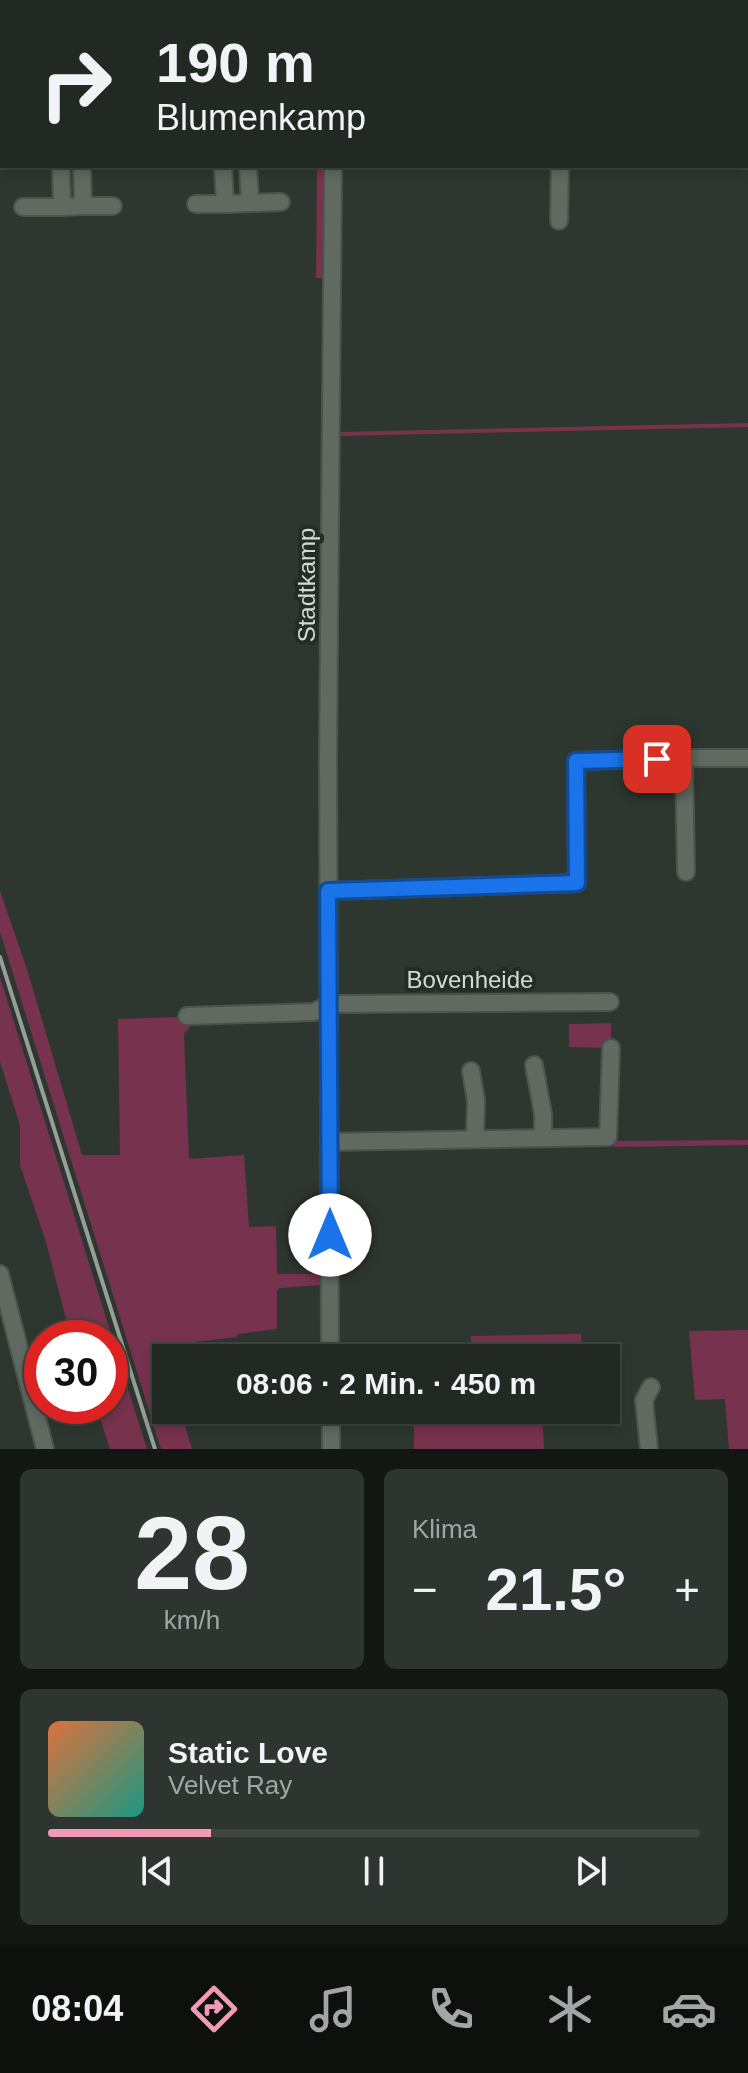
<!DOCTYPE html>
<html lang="de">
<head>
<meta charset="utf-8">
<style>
  :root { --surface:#222923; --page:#2e3530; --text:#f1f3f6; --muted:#a2a6a6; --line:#3f4541; --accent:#f09ab7 }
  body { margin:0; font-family:Helvetica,sans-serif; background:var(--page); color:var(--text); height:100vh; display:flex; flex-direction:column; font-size:30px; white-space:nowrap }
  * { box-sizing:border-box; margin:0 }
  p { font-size:26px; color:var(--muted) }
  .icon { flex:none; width:44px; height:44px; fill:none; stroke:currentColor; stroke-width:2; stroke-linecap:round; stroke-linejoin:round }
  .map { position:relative; height:1449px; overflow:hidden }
  .sheet { display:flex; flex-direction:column; gap:20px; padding:20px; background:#131713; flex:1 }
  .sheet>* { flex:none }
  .hud { position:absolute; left:0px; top:0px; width:748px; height:168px; box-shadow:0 4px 12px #0003,0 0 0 2px var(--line); background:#222923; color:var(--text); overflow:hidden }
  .speed { position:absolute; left:24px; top:1320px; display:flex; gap:16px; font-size:40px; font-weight:700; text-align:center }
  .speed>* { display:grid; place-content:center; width:104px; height:104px; border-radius:50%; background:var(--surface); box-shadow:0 4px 12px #0003,0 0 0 2px var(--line); line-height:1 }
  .speed .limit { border:12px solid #d22; background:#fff; color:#111 }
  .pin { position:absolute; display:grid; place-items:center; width:68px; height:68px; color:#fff; margin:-34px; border-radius:16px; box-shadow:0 4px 12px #0006 }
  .me { position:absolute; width:88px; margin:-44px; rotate:0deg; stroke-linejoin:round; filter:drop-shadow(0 0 6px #0008) }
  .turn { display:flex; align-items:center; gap:28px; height:168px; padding:0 24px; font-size:36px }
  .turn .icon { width:104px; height:104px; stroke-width:2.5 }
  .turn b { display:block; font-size:56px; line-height:68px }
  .big { font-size:60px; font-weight:600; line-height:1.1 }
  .sheet .widget { flex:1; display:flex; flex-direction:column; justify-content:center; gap:12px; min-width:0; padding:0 28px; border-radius:12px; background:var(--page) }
  .sheet .dial { align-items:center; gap:0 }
  .dial b { font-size:104px; line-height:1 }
  .song { display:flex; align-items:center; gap:24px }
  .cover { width:96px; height:96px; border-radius:12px; background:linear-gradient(135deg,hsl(20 70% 55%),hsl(170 70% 35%)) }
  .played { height:8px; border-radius:4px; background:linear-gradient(90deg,var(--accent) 25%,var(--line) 25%) }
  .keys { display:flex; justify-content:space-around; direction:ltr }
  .heat { display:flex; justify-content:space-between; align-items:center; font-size:44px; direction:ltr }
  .sheet .tiles { flex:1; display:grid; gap:20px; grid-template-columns:1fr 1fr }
  .widget:last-child { grid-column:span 2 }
  .trip { position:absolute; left:152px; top:1344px; width:468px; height:80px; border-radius:0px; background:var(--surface); box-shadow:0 4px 12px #0003,0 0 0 2px var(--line); font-weight:600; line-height:80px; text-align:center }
  .menu { display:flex; height:128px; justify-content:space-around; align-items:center; background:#0e100e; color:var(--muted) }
  .menu .icon { width:56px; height:56px }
  .menu .current { color:var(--accent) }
  .menu b { font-size:36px; color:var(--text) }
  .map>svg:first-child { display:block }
</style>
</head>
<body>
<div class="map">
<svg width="748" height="1449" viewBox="0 0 748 1449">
  <rect width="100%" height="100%" fill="#2e372f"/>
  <g fill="#77324d">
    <path d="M317 166H327V278H316Z"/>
    <path d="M748 423V427L337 436V432Z"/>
    <path d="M0 891 27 969 82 1155H120L118 1019 180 1017V1022L195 1021 184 1034 189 1159 244 1155 249 1227 276 1226 277 1274H314L321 1269V1285L280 1288 277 1290V1329L238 1334 237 1337 159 1346 166 1368V1410H180L192 1449H161L0 932Z"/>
    <path d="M0 977 140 1427 147 1449H110L96 1406H110V1338H71L46 1242 20 1165V1125L0 1062Z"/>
    <path d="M611 1023V1048L569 1047V1024Z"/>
    <path d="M748 1140V1145L614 1147V1141Z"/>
    <path d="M748 1330V1449H729L725 1399 695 1400 689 1331Z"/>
    <path d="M581 1334 583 1358H414L413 1344 471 1343V1336Z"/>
    <path d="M414 1410H547L542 1411 544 1449H414Z"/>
  </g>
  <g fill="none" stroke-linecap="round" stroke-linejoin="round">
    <g stroke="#4b534c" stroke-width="20">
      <g id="minor">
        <path d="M38 0 39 2"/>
        <path d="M595 0V2"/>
        <path d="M746 94H748"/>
        <path d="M0 108H2"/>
        <path d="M61 166 62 207 83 206 82 166"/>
        <path d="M223 166 225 204 250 203 248 166"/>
        <path d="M250 203 281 202"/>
        <path d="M196 204H225"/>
        <path d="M83 206H113"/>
        <path d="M23 207H62"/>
        <path d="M559 221 560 166"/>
        <path d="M684 758H748"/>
        <path d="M328 891 577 883 576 761 684 758 686 872"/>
        <path d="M187 1016 314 1012 330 1004 610 1002"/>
        <path d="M534 1065 543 1114V1138"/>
        <path d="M471 1071 476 1101 475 1139"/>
        <path d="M329 1142 608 1137 611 1048"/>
        <path d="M0 1274 45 1449"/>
        <path d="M330 1358 328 756 333 166"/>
        <path d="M331 1410V1449"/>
        <path d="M649 1449 644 1400 651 1387"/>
      </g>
    </g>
    <use href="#minor" stroke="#606a61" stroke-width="16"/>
    <path stroke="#979e98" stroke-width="4" d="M0 957 155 1449"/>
  </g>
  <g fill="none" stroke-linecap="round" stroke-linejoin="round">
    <g stroke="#114b97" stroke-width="20">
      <path id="route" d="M330 1235 328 891 577 883 576 761 657 759"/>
    </g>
    <use href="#route" stroke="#1a73e8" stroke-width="14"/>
  </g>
  <g text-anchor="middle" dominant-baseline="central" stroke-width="8" stroke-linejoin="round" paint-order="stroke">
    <g font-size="24" fill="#d3d9d4" stroke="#242d25">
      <text transform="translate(306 585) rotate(-90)">Stadtkamp</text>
      <text x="470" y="979">Bovenheide</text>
    </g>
  </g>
</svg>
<div class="speed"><div class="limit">30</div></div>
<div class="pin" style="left:657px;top:759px;background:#d93025"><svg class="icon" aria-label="arrive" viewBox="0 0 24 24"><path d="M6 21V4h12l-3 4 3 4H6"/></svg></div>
<svg class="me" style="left:330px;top:1235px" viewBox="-20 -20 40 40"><circle r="19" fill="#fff"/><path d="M0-13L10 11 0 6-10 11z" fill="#1a73e8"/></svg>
<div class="trip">08:06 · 2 Min. · 450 m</div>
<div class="hud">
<div class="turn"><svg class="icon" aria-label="right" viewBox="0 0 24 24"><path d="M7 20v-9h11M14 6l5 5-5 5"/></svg><div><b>190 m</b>Blumenkamp</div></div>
</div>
</div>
<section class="sheet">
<div class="tiles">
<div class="widget dial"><b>28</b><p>km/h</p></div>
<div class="widget"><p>Klima</p>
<div class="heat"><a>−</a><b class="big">21.5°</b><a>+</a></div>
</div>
<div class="widget">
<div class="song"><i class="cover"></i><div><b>Static Love</b><p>Velvet Ray</p></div></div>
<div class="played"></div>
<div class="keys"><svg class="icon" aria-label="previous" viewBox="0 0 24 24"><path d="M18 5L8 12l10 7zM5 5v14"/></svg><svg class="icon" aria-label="pause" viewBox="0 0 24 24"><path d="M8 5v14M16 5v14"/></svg><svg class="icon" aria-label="next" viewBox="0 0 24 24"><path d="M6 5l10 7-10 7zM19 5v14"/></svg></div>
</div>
</div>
</section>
<nav class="menu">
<b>08:04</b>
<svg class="icon current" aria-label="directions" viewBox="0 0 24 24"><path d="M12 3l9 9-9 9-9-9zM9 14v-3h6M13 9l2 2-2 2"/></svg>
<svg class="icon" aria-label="music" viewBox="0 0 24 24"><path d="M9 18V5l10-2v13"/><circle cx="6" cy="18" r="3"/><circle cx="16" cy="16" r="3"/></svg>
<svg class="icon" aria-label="phone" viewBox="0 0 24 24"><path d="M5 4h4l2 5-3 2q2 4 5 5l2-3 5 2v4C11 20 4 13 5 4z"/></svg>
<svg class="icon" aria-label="climate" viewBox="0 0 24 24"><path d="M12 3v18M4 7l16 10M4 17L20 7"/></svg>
<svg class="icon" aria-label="car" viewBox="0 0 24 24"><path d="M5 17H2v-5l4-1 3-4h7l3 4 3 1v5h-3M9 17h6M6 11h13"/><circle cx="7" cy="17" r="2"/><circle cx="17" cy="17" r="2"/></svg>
</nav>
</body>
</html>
